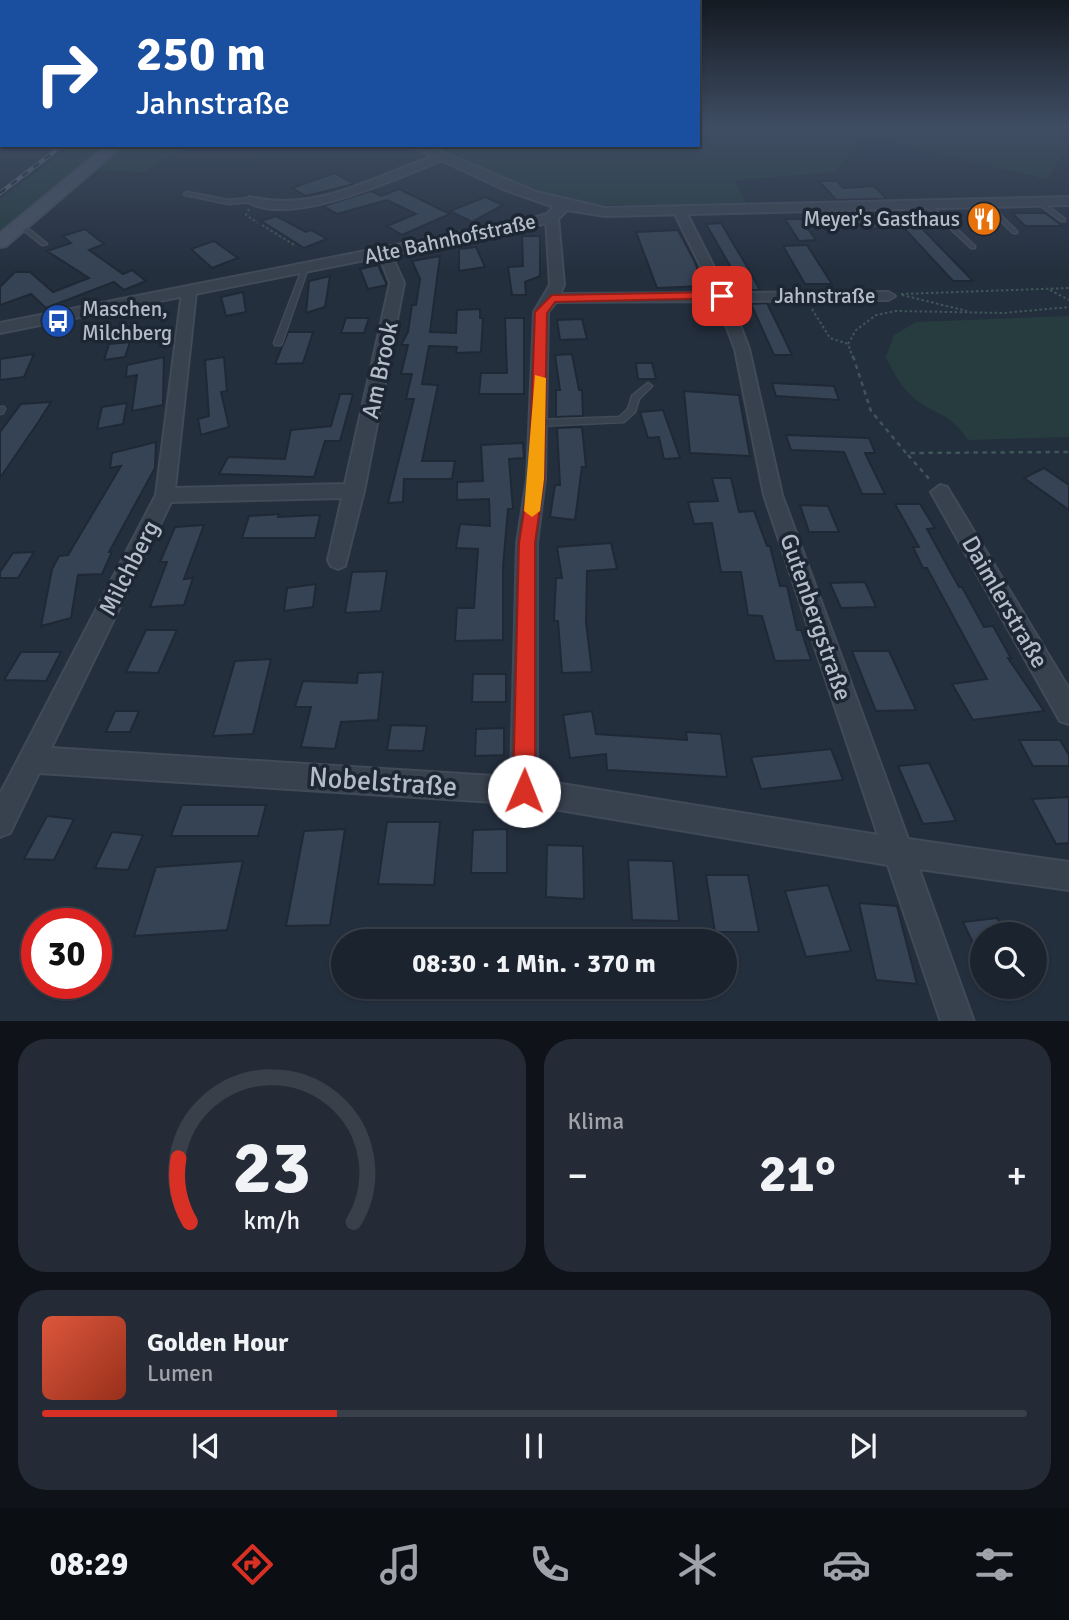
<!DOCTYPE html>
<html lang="de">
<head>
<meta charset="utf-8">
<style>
  :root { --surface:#1b232e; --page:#242b36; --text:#f1f3f6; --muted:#a0a4aa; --line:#39404a; --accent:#d93025 }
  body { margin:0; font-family:Signika,sans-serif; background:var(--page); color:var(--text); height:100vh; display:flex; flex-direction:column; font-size:26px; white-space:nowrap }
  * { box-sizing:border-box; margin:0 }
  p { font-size:23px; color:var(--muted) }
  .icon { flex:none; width:38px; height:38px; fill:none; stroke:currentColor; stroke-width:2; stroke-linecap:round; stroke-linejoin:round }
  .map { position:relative; height:1021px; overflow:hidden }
  .side { display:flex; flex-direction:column; gap:18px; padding:18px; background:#0f1319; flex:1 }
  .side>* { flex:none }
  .guide { position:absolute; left:0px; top:0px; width:700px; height:147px; box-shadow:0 2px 5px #0004,0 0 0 2px var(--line); background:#1a4fa0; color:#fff; overflow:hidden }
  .tools { position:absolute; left:970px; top:922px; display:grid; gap:14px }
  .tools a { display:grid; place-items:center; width:77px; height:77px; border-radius:50%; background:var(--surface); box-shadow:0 2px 5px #0004,0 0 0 2px var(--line); font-size:35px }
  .speed { position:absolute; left:21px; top:908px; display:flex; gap:14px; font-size:35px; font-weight:700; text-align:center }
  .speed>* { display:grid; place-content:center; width:91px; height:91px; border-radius:50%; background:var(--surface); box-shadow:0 2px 5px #0004,0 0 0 2px var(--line); line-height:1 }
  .speed .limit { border:10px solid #d22; background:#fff; color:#111 }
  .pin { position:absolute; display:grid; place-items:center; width:60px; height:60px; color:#fff; margin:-30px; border-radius:14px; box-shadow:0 4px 10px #0006 }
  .me { position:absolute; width:77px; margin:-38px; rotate:1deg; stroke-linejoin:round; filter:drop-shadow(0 0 5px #0008) }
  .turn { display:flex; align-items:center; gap:24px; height:147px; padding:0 21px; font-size:32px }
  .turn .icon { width:91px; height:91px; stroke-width:2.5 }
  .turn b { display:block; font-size:49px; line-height:60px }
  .big { font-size:52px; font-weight:800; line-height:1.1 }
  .side .tile { flex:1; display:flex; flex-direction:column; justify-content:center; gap:10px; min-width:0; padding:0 24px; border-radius:28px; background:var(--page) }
  .side .dial { align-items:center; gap:0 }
  .dial svg { height:182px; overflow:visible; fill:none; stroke:var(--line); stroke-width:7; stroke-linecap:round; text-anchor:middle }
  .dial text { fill:var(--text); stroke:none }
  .song { display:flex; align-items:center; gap:21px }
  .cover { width:84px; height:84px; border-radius:10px; background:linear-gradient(135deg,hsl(10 70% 55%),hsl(10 70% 35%)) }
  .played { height:7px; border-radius:4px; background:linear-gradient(90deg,var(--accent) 30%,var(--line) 30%) }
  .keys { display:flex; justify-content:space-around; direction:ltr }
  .heat { display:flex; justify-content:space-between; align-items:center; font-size:38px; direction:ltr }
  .side .tiles { flex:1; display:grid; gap:18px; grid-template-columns:1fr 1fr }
  .tile:last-child { grid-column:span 2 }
  .trip { position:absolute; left:331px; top:929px; width:406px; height:70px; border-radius:35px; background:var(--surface); box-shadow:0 2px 5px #0004,0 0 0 2px var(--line); font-weight:800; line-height:70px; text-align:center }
  .menu { display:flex; height:112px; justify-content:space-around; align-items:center; background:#0b0e12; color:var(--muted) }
  .menu .icon { width:49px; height:49px }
  .menu .on { color:var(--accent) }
  .menu b { font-size:32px; color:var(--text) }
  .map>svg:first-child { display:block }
</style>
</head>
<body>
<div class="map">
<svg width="1069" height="1022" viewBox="0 0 1069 1022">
  <rect width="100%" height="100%" fill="#242f3e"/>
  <g fill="#263c3f">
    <path d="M698 128H1069V146L1046 179 866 136 834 172 735 180 747 205H587L538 192 430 145H698Z"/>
    <path d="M73 145H104L0 230V199Z"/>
    <path d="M121 145H190L144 172 93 170Z"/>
    <path d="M1069 316V437L968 440C947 410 940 418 915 399 902 389 893 372 886 357L894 335 916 322Z"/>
  </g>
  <g fill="#364354" stroke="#1f2835" stroke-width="2">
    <path d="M334 173 355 184 306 196 292 188Z"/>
    <path d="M819 181H837L843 188 874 186 887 199 836 200Z"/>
    <path d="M399 189 450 214 402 235 387 226 416 214 387 200 337 214 323 206 371 191 381 196Z"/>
    <path d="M485 197 503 205 472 222 450 211Z"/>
    <path d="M902 212 911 217 973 281H953L903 227 863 229 848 213Z"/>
    <path d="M1012 213H1045L1063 226H1025Z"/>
    <path d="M276 216 306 232 311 230 327 239 304 248 261 221Z"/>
    <path d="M785 219H801L816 240 799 241Z"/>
    <path d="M721 223 749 270 760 290H744L706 224Z"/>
    <path d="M85 229 104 244 89 250 123 274 132 270 146 281 124 290 114 282 46 308 31 294 0 305V287L15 272H30L53 292 89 278 47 251 71 243 63 236Z"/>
    <path d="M678 230 695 262 703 286 657 288 636 232Z"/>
    <path d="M522 236H540V276L525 282 526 295H512L508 267 523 266Z"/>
    <path d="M214 241 238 258 212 268 191 249Z"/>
    <path d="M807 245 832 284H805L783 246Z"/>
    <path d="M476 247 485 267 459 271V249Z"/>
    <path d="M440 256 430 332 456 333 457 310 480 309V318H483L481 352 456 353 457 347 429 346 422 384 438 385 422 461H455L452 479H404L403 502 388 503 414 399H406L412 374H401L408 345H401L408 332 412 305H416L420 279 412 261Z"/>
    <path d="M378 265 387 285 368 289 360 269Z"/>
    <path d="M330 276 325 307 306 313 309 281Z"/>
    <path d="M243 292 246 312 226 316 221 297Z"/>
    <path d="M767 303 785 340 792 355H774L751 304Z"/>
    <path d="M346 318H369L364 333H341Z"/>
    <path d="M505 318H524V394H479L481 373H507Z"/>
    <path d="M582 319 587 339 560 340 557 320Z"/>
    <path d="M288 332H313L303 363 275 364Z"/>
    <path d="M130 342 125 357 104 360 109 344Z"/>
    <path d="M34 354 24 377 0 380V359Z"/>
    <path d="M572 354 579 390H582L583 416 556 417V390H560L555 355Z"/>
    <path d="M164 357 163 405 132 411 137 375 126 377 127 365Z"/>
    <path d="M224 357 227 391 221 392 229 427 201 435 198 419 209 416 205 360Z"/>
    <path d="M636 363H652L656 379H638Z"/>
    <path d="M772 383 834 386 839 400 776 396Z"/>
    <path d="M684 391 739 395 750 456 690 453Z"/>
    <path d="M340 394H353L340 441H325L314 477 219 474 228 457 285 459 291 430 331 426Z"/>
    <path d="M51 402 39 421 0 478V432L21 404Z"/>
    <path d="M127 403 123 424 97 429 102 407Z"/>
    <path d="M663 410 680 458 664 459 659 437 648 438 640 412Z"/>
    <path d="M582 427 586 467H582L575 520 550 517 555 485H560L557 428Z"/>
    <path d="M786 435 869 438 875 453H865L885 494H862L844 452 791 450Z"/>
    <path d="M156 442 155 468 109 552H112L102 574 78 575 71 618 41 626 52 569 59 556 68 555 121 466 110 468 112 453Z"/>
    <path d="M523 443 524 458 509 459 513 509H508L503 567V640L455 641 457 608H474L478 549 456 548 460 524 490 526 489 499 457 500V482L483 481 481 445Z"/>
    <path d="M1044 468 1069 485V510L1024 478Z"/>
    <path d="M712 478H731L739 512 754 511 767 546H770L780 586H787L797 630H801L811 660 775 661 762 616 748 615 741 572H721L712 523 694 524 688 502 718 501Z"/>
    <path d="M895 504H920L935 528 927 529 959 587H962L984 627 993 626 1011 658H1008L1044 711 973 720 952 684 987 679 927 568H923L913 547H919Z"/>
    <path d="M800 505 828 506 839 532H809Z"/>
    <path d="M279 514 278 517 320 515 315 538H242L249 516Z"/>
    <path d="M204 525 184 579 193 578 184 605 150 607 167 562H160L175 527Z"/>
    <path d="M611 543 617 569 587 571 586 622 592 672 562 673 558 621H554L556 578H562L557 547Z"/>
    <path d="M34 552 18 578H0V572L13 553Z"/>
    <path d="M387 571 381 611 345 613 352 572Z"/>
    <path d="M865 582 876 607 841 608 830 583Z"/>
    <path d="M316 584 313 607 284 611 287 588Z"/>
    <path d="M146 630H177L158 673 126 672Z"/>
    <path d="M852 651H889L916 710 876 711Z"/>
    <path d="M21 652H61L46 681 4 680Z"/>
    <path d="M271 659 253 734 213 736 235 661Z"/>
    <path d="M383 672 378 720 341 722 335 749 301 747 311 707H295L303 681 357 683 358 673Z"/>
    <path d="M473 674H506V702H472Z"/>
    <path d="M115 711H139L130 732H106Z"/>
    <path d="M592 711 596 734 687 740 686 732 721 734 727 777 607 770 606 754 570 758 563 715Z"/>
    <path d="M391 725 427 726 423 751 387 750Z"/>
    <path d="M504 728V755L475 756 476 729Z"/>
    <path d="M1019 740H1060L1069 755V766H1033Z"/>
    <path d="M831 749 843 780 761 789 751 757Z"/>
    <path d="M929 763 956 821 923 824 898 766Z"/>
    <path d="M1069 797V843L1056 844 1032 799Z"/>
    <path d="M182 805H266L258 836H171Z"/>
    <path d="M47 816 74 819 54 860 24 859Z"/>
    <path d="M387 822H440L434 885 378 884Z"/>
    <path d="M345 829 330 925 286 926 304 831Z"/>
    <path d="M507 829V873H471L473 830Z"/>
    <path d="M112 832 143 835 128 870 95 868Z"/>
    <path d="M547 845 583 846 584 899 546 897Z"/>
    <path d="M628 860 673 861 679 921 632 920Z"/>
    <path d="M243 861 227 930 134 936 156 867Z"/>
    <path d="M706 875H748L759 932H715Z"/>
    <path d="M828 885 851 951 806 957 785 891Z"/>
    <path d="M859 903 897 906 917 984 876 980Z"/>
    <path d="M997 918 1006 934H982V962L963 922Z"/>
  </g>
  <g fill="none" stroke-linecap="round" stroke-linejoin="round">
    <g stroke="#414a57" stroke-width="3">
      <g id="service">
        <path d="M187 192 229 200 250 198 253 200 250 202 229 204 185 195 184 194Z"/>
        <path d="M1037 201H1041L1065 219V221H1061L1037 203Z"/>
        <path d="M983 202H987L1017 231V233H1013L983 204Z"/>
        <path d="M926 204H930L975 246V248H971L926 206Z"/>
        <path d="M16 227 30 230 47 244 42 245 26 232 14 230 13 229Z"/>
        <path d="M303 267 308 268 282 343 281 345H275L274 343Z"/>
        <path d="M648 383 652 386 639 399 635 412 624 422 538 426 534 423 538 420 619 417 628 409 632 396Z"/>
        <path d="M0 407H4L5 409 3 413 0 414Z"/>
      </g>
    </g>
    <g stroke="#414a57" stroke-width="4">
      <g id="minor">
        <path d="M442 154 445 159C401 176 287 231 245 200L250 197C319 214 378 173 442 154Z"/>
        <path d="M680 209 686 212 727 293 888 292 895 296 888 300 731 301 749 349 782 495 908 839 1069 862V890L919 869 974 1022H941L888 865 524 804 39 773 10 833 0 837V794L156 495 182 292 189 288 196 292 175 488 345 484 390 283 378 252 384 248 390 252 404 283 364 491 345 566 338 569 331 566 328 560 342 498 171 502 51 748 511 777 517 543 527 479 534 312 550 285 546 217 552 214 558 217 564 285 560 294 714 293 674 212ZM717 301 735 349 764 495 878 835 537 780V543L545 479 548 312 556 302Z"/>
        <path d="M940 485 947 487 1069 689V724L1060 721 931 492Z"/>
      </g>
    </g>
    <g stroke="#414a57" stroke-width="4">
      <path id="tertiary" d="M409 145H426L536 192 605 208 1069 197V205L605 216 567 210 557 220 535 226 0 333V323L533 218 547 214 554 207 503 189Z"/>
    </g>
    <g stroke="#414a57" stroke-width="4">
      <path id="secondary" d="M107 145H123L6 246 0 247V233Z"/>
    </g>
    <g stroke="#3f5557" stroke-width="2" stroke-dasharray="2.5 2.5" stroke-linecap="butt">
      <path d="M249 209 246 215 258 223"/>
      <path d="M262 225 296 246"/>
      <path d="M1050 290 1069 300"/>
      <path d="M901 294 1069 288"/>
      <path d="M902 295 967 311"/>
      <path d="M812 309 830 338 848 344"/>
      <path d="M853 358 848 344 856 330 876 315 896 311 1004 313 1069 307"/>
    </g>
    <g stroke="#3f5557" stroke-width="2.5" stroke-dasharray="4.5 4.5" stroke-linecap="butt">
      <path d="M853 356 871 411 906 453 1069 452"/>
      <path d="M908 455 931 481"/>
    </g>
    <use href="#service" fill="#38414e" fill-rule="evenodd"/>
    <use href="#minor" fill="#38414e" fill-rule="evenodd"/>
    <use href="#tertiary" fill="#38414e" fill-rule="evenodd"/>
    <use href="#secondary" fill="#465061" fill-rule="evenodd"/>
    <g stroke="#5a6575" stroke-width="4.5">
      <path id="rail" d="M0 193 63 145"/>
    </g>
    <use href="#rail" stroke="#1d2633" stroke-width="2.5" stroke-dasharray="7" stroke-linecap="butt"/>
  </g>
  <linearGradient id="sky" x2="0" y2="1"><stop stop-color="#141a22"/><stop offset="0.47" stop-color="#3f4d63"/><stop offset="1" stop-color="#3f4d63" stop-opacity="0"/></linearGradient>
  <rect width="1069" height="271" fill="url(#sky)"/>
  <path fill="#d93025" stroke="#8d1f18" stroke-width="2" d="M722 292 726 293V298L555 302 547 313 544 479 535 543V791L532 799 524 802 516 799 513 791 519 543 529 479 535 312 552 295Z"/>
  <path fill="#f59e0b" d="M535 375 546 378 544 479 540 511 532 517 524 511Z"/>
  <defs>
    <g id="restaurant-disc" transform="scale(1.75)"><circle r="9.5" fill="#e8710a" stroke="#1d2633"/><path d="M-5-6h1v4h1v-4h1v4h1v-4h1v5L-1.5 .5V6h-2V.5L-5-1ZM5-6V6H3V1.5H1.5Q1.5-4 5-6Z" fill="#fff"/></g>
    <g id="bus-disc" transform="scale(1.75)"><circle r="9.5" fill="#1a4fb4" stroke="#1d2633"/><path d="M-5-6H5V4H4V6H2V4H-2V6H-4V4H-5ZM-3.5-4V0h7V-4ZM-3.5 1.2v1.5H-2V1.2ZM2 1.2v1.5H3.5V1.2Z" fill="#fff"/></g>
  </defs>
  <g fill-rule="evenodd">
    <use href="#restaurant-disc" x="984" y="219"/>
    <use href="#bus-disc" x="58" y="321"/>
  </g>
  <g text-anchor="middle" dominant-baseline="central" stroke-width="7" stroke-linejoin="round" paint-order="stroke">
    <g font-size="21" fill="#b4bcc9" stroke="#1d2633" text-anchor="end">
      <text x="960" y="219">Meyer's Gasthaus</text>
      <text x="82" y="309" text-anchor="start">Maschen,<tspan x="82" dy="24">Milchberg</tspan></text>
    </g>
    <g font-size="21" fill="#b4bcc9" stroke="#1d2633">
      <text transform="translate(450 239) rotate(-12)">Alte Bahnhofstraße</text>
      <text x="825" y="296">Jahnstraße</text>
    </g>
    <g font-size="24" fill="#b4bcc9" stroke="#1d2633">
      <text transform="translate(380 370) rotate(-78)">Am Brook</text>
      <text transform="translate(129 568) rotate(-63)">Milchberg</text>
      <text transform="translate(1005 602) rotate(60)">Daimlerstraße</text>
      <text transform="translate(816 617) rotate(71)">Gutenbergstraße</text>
    </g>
    <g font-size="28" fill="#b4bcc9" stroke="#1d2633">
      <text transform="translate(383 782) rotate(4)">Nobelstraße</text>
    </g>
  </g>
</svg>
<div class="tools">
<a><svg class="icon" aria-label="search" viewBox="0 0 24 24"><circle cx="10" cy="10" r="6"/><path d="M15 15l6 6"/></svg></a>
</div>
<div class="speed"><div class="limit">30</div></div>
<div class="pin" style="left:722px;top:296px;background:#d93025"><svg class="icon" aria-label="arrive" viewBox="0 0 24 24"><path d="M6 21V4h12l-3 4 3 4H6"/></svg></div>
<svg class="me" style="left:524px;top:791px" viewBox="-20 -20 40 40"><circle r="19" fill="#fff"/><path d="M0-13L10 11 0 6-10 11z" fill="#d93025"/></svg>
<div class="trip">08:30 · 1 Min. · 370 m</div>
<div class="guide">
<div class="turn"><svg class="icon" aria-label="right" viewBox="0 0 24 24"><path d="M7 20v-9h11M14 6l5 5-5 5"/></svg><div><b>250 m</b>Jahnstraße</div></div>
</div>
</div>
<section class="side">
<div class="tiles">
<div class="tile dial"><svg viewBox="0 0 100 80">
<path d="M14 69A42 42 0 1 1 86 69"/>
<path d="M14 69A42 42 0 0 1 9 41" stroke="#d93025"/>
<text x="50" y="56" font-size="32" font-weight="700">23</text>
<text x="50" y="72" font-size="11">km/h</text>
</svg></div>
<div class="tile"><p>Klima</p>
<div class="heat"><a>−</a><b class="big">21°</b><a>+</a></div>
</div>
<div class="tile">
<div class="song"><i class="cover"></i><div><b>Golden Hour</b><p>Lumen</p></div></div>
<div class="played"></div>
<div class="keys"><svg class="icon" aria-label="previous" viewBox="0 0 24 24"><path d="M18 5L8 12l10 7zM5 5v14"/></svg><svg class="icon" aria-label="pause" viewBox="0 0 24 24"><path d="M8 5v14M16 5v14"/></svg><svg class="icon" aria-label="next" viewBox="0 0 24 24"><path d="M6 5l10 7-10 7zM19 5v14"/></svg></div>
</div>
</div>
</section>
<nav class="menu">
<b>08:29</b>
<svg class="icon on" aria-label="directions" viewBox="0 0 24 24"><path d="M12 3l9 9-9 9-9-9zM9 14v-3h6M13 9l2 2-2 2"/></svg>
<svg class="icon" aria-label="music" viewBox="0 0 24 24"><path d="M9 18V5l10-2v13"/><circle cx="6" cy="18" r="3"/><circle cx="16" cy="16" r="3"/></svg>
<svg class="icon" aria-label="phone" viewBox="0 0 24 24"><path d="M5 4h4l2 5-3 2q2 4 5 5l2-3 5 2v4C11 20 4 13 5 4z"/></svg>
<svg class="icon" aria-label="climate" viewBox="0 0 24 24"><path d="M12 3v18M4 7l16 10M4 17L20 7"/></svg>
<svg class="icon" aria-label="car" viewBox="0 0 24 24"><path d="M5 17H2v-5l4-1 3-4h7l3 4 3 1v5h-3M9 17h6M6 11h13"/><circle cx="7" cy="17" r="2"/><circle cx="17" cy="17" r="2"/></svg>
<svg class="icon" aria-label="filters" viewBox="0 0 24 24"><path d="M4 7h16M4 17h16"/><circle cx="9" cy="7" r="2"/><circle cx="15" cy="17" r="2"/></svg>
</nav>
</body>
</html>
